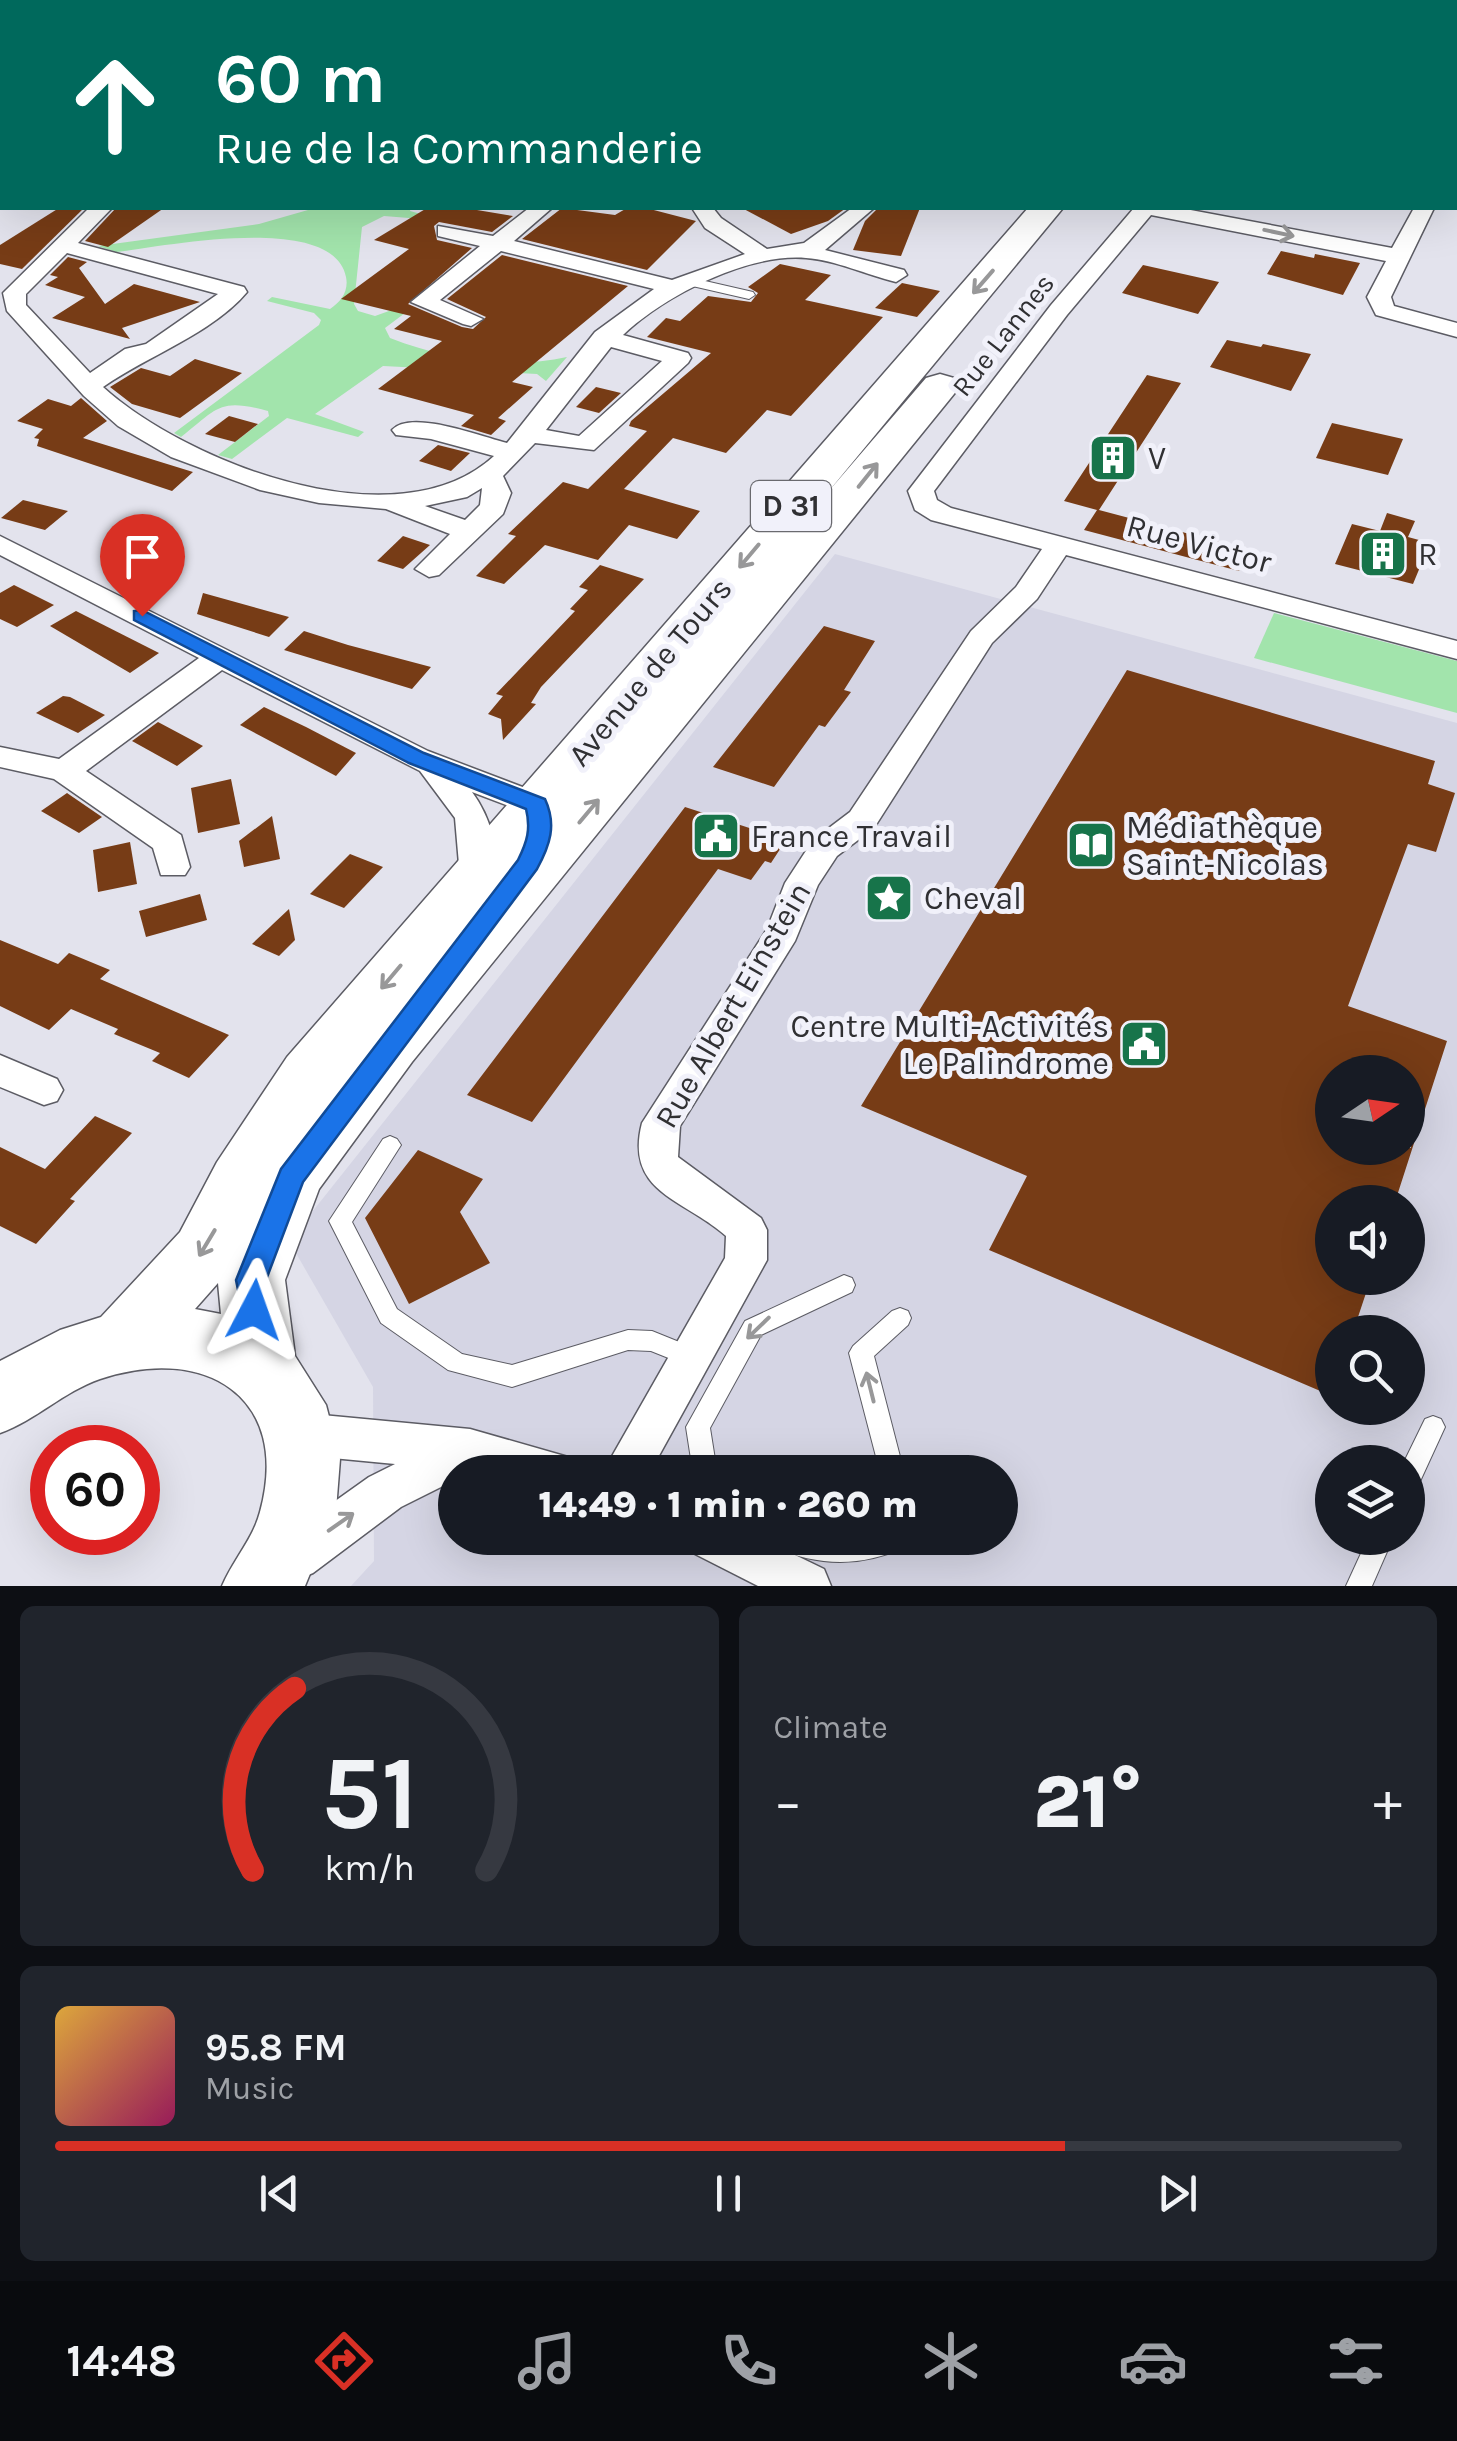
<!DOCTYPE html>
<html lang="en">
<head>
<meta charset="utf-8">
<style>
  :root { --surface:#171b24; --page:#20242c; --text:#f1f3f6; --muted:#9ea1a6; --line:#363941; --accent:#d93025 }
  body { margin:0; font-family:Karla,sans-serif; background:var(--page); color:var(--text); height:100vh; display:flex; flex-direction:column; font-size:38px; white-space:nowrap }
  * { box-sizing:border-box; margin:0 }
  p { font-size:32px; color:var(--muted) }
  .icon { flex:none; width:55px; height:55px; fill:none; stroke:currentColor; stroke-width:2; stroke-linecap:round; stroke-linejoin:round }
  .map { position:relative; height:1586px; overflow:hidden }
  .sheet { display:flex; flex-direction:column; gap:20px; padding:20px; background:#0d0f14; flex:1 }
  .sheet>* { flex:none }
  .guide { position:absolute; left:0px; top:0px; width:1458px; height:210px; box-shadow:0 10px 40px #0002; background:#00695c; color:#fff; overflow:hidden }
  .needle { width:65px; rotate:77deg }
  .controls { position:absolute; left:1315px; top:1055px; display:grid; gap:20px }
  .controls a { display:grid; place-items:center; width:110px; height:110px; border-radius:50%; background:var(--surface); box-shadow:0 10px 40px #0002; font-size:50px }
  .speed { position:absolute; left:30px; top:1425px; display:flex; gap:20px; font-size:50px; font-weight:700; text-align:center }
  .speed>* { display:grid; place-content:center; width:130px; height:130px; border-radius:50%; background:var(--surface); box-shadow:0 10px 40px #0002; line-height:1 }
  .speed .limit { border:15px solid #d22; background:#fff; color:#111 }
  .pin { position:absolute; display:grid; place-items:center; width:85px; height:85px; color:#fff; margin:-102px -42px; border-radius:50% 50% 50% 0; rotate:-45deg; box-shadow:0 0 10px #0007 }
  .pin .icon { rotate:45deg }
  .me { position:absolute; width:110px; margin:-55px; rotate:4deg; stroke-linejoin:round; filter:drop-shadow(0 0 8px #0008) }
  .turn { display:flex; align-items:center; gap:35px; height:210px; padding:0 50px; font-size:45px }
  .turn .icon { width:130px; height:130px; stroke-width:2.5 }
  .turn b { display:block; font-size:70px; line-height:85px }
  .big { font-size:75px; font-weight:800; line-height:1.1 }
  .sheet .tile { flex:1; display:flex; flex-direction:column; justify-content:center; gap:15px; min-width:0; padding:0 35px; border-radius:15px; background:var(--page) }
  .sheet .dial { align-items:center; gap:0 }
  .dial svg { height:260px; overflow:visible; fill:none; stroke:var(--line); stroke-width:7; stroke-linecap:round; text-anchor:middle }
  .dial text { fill:var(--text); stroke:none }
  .song { display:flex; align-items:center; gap:30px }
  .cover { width:120px; height:120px; border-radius:15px; background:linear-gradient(135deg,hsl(40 70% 55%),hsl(330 70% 35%)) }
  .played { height:10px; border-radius:5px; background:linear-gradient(90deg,var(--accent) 75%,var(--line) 75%) }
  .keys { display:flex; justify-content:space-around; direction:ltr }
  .heat { display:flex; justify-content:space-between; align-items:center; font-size:55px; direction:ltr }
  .sheet .tiles { flex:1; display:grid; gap:20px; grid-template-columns:1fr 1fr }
  .tile:last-child { grid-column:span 2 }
  .trip { position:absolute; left:438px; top:1455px; width:580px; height:100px; border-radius:50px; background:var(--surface); box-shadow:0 10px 40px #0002; font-weight:800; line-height:100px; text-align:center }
  .dock { display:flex; height:160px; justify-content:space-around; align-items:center; background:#090b0e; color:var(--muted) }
  .dock .icon { width:70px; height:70px }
  .dock .current { color:var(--accent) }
  .dock b { font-size:45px; color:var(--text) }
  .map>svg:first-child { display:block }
</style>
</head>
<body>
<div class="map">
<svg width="1457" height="1586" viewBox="0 0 1457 1586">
  <rect width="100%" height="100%" fill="#e3e3ed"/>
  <path fill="#d5d5e4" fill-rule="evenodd" d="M835 554 1457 723V1586H351L374 1561 373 1387 289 1241ZM1332 1072H1408V1148H1332ZM1332 1202H1408V1278H1332ZM1332 1332H1408V1408H1332ZM1332 1462H1408V1538H1332ZM455 1472H1000V1538H455Z"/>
  <g fill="#a2e4ac">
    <path d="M315 208H411L410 211 446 221 384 216 362 227 354 304 358 311 375 316 403 306 409 310 385 328 390 338C444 359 509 370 567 357L546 381 537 374 383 366 315 414 364 432 358 437 287 418 232 459 218 455 269 416 268 411C219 398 219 407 181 437L174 433 319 325 321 320 314 313 267 301 272 297 330 309C341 302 349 291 346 277 333 211 161 247 116 252L98 246 259 224Z"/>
    <path d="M1274 613 1457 661V713L1254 658Z"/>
  </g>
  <g fill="#773c16" fill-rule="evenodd">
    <path d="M59 208H84L22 269 0 264V245Z"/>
    <path d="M116 208H164L108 247 85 241Z"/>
    <path d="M427 208H465L513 216 492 232 439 222 434 226 437 240 472 248 408 304 462 327 473 329 486 317 447 299 502 255 628 286 512 382 533 387 498 418 506 421 491 435 461 426 474 415 378 389 442 341 394 329 411 316 341 299 409 249 374 240Z"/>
    <path d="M562 208 615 215 627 208H646L696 221 647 270 522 239Z"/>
    <path d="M742 208H846L828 221 791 234Z"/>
    <path d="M878 208H920L901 256 853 250 865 221Z"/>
    <path d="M1281 251 1314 258 1315 254 1360 263 1343 295 1267 274Z"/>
    <path d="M68 257 87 262 79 268 105 304 134 284 200 302 122 328 130 339 52 318 85 297 45 285 58 277 50 275Z"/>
    <path d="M780 264 831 275 805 300 883 317 791 416 767 410 726 453 673 438 624 489 700 511 677 539 629 525 598 560 545 545 504 584 476 576 516 536 508 534 563 482 588 489 647 431 629 426 631 421 711 353 647 337 666 318 680 321 708 296 751 302 758 293 748 287Z"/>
    <path d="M1143 265 1219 282 1198 314 1122 293Z"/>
    <path d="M902 283 940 291 917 317 875 308Z"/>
    <path d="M1227 340 1261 347 1263 344 1311 354 1291 391 1210 367Z"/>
    <path d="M195 359 242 373 180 418 132 404 110 387 141 368 170 376Z"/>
    <path d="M1147 375 1181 383 1099 510 1250 550 1239 571 1084 530 1097 510 1064 501Z"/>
    <path d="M596 387 621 393 599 413 576 407Z"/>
    <path d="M81 398 107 421 83 438 193 472 172 491 37 446 39 439 34 438 43 429 17 421 48 399 71 406Z"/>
    <path d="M229 416 258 424 235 442 205 434Z"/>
    <path d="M1332 423 1403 439 1388 475 1316 458Z"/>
    <path d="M438 445 470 453 451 471 419 461Z"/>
    <path d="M23 500 68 511 45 530 1 518Z"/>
    <path d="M1387 513 1415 521 1408 537 1430 543 1413 584 1335 564 1352 524 1380 531Z"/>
    <path d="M403 536 430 545 403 569 377 561Z"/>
    <path d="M600 565 644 579 541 687 531 703 536 704 503 740 501 719 488 714 503 696 496 694 575 611 570 609 588 590 579 587Z"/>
    <path d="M14 585 54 605 17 627 0 619V593Z"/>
    <path d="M203 593 289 617 269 637 197 614Z"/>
    <path d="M76 611 159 653 130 673 50 626Z"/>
    <path d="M824 626 875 641 844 690 851 692 825 727 819 725 774 787 713 767Z"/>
    <path d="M304 631 348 645 431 667 412 689 284 650Z"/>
    <path d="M1127 670 1435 761 1428 784 1455 793 1436 852 1408 844 1348 1006 1447 1041 1395 1202H1332V1278H1371L1353 1332H1332V1396L989 1250 1027 1176 861 1106ZM1332 1072H1408L1411 1148H1332Z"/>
    <path d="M63 696 70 697 105 715 78 733 36 713Z"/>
    <path d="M264 707 306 727 356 753 336 776 240 725Z"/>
    <path d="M158 722 203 746 177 766 132 741Z"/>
    <path d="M231 779 240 824 198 833 191 788Z"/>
    <path d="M67 793 102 817 79 833 41 811Z"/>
    <path d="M685 807 786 840 771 863 765 861 751 880 718 869 532 1122 467 1095Z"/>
    <path d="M272 816 280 859 244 867 239 841Z"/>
    <path d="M130 842 137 884 98 892 93 850Z"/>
    <path d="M350 854 383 867 344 908 310 894Z"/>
    <path d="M200 894 207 920 146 937 139 911Z"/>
    <path d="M289 909 295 940 279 956 252 944Z"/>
    <path d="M0 940 58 964 69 953 110 970 100 979 229 1035 189 1078 152 1061 160 1053 114 1034 118 1029 71 1009 49 1030 0 1006Z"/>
    <path d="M95 1116 132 1133 70 1199 75 1201 36 1244 0 1226V1147L45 1169Z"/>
    <path d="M418 1150 483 1179 460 1212 490 1263 409 1304 365 1218Z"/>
  </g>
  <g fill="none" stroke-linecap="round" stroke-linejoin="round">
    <g stroke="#5c5c64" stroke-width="2">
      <g id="lane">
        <path d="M692 278 753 292 755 295 749 299 688 285V279Z"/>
        <path d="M390 1136 397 1139 401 1145 352 1222 397 1309 462 1354 512 1365 628 1330 652 1331 699 1350 703 1357 699 1364 691 1367 651 1351 628 1350 512 1387 448 1370 381 1323 329 1221 383 1139Z"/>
        <path d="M844 1275 852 1278 855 1285 852 1292 761 1335 710 1428 717 1472H693L686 1427 745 1321Z"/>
        <path d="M900 1308 908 1311 911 1318 908 1325 874 1356 904 1472H880L849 1353 853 1346 892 1311Z"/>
        <path d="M1433 1416 1441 1419 1445 1427 1417 1488 1408 1492V1462H1404L1425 1419Z"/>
        <path d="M768 1538H909L905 1547C859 1568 819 1566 772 1547Z"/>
        <path d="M1368 1538H1393L1372 1586H1346Z"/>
      </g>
    </g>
    <g stroke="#5c5c64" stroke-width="3">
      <g id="street">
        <path d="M537 0H556L558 2H539Z"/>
        <path d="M726 0H744L745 2H728Z"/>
        <rect x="1455" y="67" width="2" height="12"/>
        <rect x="0" y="125" width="2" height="12"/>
        <path d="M89 208H112L78 243 244 287 247 292C213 333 147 356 103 387 187 463 397 545 494 456L431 439 396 435 392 430C411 409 482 437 507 443L595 332 654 289 501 251 440 300 483 319 471 326 463 324 411 302 480 246 438 236V226L493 236 529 208H552L514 241 672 280 745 254 705 228 692 208H713L721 218 767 249 804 243 852 208H874L825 250 904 270 907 275 896 282C867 275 835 260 806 258 747 253 664 296 623 335L688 353 691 358 688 363 594 450 535 443 503 476 511 493 503 514 439 575 429 577 415 569 450 534 386 509 319 503 260 490 171 457 118 426 84 396 7 311 3 293ZM67 253 218 294 146 344 125 349 90 373 26 305V294ZM611 347 662 361 579 436 546 430ZM482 488 480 505 465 520 425 506 467 497Z"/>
        <path d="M1134 208H1180L1392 248 1414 208H1434L1391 297 1394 306 1457 323V337L1376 315 1367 297 1386 261 1151 215 1067 315 934 491 937 500 951 508 1457 641V659L1066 555 1037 599 992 643 874 828 837 856 818 885 795 941 680 1126 678 1157 761 1218 767 1230V1260L650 1472H603L725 1258 726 1236C685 1199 624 1193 642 1123L767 929 785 883 813 840 850 812 971 631 1016 587 1042 549 931 520 915 510 908 491 1051 305Z"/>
        <path d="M0 536 428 751 549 797 558 823 553 831H529L522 811 472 792C489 815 505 857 489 884L477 888 465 884 460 876 455 818 420 771 222 670 86 771 181 835 190 867 185 875H161L153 848 54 779 0 767V747L59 759 199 658 0 555Z"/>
        <path d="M0 1055 57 1079 63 1090 57 1101 44 1105 0 1087Z"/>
        <path d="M301 1413 470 1429 568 1457 575 1472H455V1480L401 1507 313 1573 296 1580 279 1573 272 1557 279 1541 369 1477 395 1464 301 1455 285 1449 279 1434 285 1419Z"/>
        <path d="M689 1538H760L824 1569 831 1586H758L695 1554Z"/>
      </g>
    </g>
    <g stroke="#5c5c64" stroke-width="2">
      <g id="secondary">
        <path d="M600 0H629L631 2H602Z"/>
        <rect x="0" y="58" width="2" height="16"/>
        <rect x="1455" y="126" width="2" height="18"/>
      </g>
    </g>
    <g stroke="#5c5c64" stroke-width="3">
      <path id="primary" d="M1028 208H1063L828 492 926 378 940 374 954 378 960 386 954 394 412 1062 319 1189 285 1280 295 1356 326 1405 340 1459 336 1510 305 1586H222C233 1560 253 1539 260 1512 292 1395 203 1344 100 1379 63 1392 36 1420 0 1433V1361L60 1330 101 1317 180 1232 217 1162 287 1057ZM218 1283 221 1314 195 1309Z"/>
    </g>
    <use href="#lane" fill="#fff" fill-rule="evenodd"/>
    <use href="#street" fill="#fff" fill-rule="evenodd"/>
    <use href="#secondary" fill="#fff" fill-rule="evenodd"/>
    <use href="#primary" fill="#fff" fill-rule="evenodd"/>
  </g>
  <defs><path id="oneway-shaft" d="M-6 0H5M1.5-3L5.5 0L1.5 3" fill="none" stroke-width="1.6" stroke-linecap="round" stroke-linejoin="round" transform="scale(2.5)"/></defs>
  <g stroke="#989899">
    <use href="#oneway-shaft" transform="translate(1279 233) rotate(12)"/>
    <use href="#oneway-shaft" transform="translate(983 282) rotate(131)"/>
    <use href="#oneway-shaft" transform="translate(868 475) rotate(-51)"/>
    <use href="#oneway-shaft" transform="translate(749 556) rotate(130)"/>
    <use href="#oneway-shaft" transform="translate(589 811) rotate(-50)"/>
    <use href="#oneway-shaft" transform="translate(391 977) rotate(130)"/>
    <use href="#oneway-shaft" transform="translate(207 1243) rotate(121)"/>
    <use href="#oneway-shaft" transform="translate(758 1328) rotate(136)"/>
    <use href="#oneway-shaft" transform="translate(870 1387) rotate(-104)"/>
    <use href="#oneway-shaft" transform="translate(341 1522) rotate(-35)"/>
  </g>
  <path fill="#1a73e8" stroke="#114b97" stroke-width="2.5" d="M142 610 424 753 545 799C557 825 550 845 537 869L303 1182 266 1280 269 1310 265 1319 254 1323 244 1319 236 1280 281 1169 518 860C527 842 531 829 526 809L409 763 134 620V611Z"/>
  <defs>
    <g id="building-square" transform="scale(2.5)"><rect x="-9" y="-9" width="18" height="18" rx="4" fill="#17744a" stroke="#f1f1fa"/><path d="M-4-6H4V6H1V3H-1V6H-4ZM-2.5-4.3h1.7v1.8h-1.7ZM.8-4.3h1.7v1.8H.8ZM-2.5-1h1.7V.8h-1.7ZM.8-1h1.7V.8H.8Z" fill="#fff"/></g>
    <g id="civic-square" transform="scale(2.5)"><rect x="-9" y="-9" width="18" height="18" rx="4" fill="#17744a" stroke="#f1f1fa"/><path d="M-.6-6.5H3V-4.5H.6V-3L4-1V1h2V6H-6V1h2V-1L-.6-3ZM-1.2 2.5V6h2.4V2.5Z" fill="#fff"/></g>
    <g id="library-square" transform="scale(2.5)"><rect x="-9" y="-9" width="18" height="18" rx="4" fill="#17744a" stroke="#f1f1fa"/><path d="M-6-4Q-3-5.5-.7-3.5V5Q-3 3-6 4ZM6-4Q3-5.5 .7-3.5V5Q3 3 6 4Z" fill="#fff"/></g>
    <g id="sight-square" transform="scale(2.5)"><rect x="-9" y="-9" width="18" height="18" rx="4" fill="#17744a" stroke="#f1f1fa"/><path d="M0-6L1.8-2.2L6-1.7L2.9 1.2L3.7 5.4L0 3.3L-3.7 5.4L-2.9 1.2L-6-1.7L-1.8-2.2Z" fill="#fff"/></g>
  </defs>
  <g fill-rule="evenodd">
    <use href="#building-square" x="1113" y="458"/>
    <use href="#building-square" x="1383" y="554"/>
    <use href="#civic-square" x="716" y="836"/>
    <use href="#library-square" x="1091" y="845"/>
    <use href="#sight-square" x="889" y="898"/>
    <use href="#civic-square" x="1144" y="1044"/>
  </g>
  <g text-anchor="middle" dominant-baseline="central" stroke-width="10" stroke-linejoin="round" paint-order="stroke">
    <g font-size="28" fill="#303033" stroke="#f1f1fa">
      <text transform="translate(1003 335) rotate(-52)">Rue Lannes</text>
    </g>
    <rect fill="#f1f1fa" stroke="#6a6a6f" stroke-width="2.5" x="751" y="481" width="80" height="50" rx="8"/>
    <g font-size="30" font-weight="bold" fill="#303033">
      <text x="791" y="506">D 31</text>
    </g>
    <g font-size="32" fill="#303033" stroke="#f1f1fa" text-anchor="start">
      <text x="1148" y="458">V</text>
      <text x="1418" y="554">R</text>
      <text x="1126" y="827">Médiathèque<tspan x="1126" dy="37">Saint-Nicolas</tspan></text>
      <text x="751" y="836">France Travail</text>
      <text x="924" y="898">Cheval</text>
      <text x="1109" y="1026" text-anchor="end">Centre Multi-Activités<tspan x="1109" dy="37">Le Palindrome</tspan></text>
    </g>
    <g font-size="32" fill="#303033" stroke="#f1f1fa">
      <text transform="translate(1199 544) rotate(15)">Rue Victor</text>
      <text transform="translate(650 672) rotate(-50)">Avenue de Tours</text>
      <text transform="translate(733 1005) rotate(-60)">Rue Albert Einstein</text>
    </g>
  </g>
</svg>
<div class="controls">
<a><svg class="needle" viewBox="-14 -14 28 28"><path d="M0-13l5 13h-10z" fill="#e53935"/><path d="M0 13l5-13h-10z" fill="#9ea1a6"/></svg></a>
<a><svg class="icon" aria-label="sound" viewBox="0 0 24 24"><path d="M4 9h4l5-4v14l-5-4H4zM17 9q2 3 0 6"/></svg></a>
<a><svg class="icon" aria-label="search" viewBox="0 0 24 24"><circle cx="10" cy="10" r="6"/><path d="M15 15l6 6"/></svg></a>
<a><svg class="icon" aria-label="layers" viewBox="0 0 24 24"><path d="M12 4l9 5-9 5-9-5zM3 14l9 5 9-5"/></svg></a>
</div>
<div class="speed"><div class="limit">60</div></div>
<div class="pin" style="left:142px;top:616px;background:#d93025"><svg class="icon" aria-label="arrive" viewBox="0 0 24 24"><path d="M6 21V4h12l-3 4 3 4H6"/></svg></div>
<svg class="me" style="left:254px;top:1310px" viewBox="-20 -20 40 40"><path d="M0-17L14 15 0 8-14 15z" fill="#1a73e8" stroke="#fff" stroke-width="4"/></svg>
<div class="trip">14:49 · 1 min · 260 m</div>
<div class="guide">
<div class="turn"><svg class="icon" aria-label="ahead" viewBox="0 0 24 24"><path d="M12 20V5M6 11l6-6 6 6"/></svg><div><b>60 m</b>Rue de la Commanderie</div></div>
</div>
</div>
<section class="sheet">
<div class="tiles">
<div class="tile dial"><svg viewBox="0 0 100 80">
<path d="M14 69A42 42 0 1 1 86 69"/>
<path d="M14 69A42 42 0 0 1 27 13" stroke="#d93025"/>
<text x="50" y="56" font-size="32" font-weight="700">51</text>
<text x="50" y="72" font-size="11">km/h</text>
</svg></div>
<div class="tile"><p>Climate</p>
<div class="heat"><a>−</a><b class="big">21°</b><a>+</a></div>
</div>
<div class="tile">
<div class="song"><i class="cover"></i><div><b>95.8 FM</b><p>Music</p></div></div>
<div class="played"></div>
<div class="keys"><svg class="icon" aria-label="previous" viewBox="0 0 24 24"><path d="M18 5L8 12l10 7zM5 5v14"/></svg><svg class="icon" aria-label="pause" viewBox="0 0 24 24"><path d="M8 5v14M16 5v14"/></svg><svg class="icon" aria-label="next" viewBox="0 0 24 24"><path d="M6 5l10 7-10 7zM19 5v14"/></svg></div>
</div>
</div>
</section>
<nav class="dock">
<b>14:48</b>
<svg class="icon current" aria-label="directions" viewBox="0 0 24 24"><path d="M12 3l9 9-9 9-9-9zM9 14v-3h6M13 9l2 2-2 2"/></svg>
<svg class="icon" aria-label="music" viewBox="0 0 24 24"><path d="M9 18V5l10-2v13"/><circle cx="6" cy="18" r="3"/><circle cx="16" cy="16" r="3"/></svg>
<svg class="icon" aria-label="phone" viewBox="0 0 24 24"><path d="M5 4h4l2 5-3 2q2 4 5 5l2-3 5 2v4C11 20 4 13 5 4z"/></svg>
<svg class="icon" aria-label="climate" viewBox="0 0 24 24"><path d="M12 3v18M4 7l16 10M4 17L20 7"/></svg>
<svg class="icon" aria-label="car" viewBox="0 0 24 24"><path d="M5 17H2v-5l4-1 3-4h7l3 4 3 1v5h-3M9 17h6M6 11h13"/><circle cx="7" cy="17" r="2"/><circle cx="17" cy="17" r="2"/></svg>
<svg class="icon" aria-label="filters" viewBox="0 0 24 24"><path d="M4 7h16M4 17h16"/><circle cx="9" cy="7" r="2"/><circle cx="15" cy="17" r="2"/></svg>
</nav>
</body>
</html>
